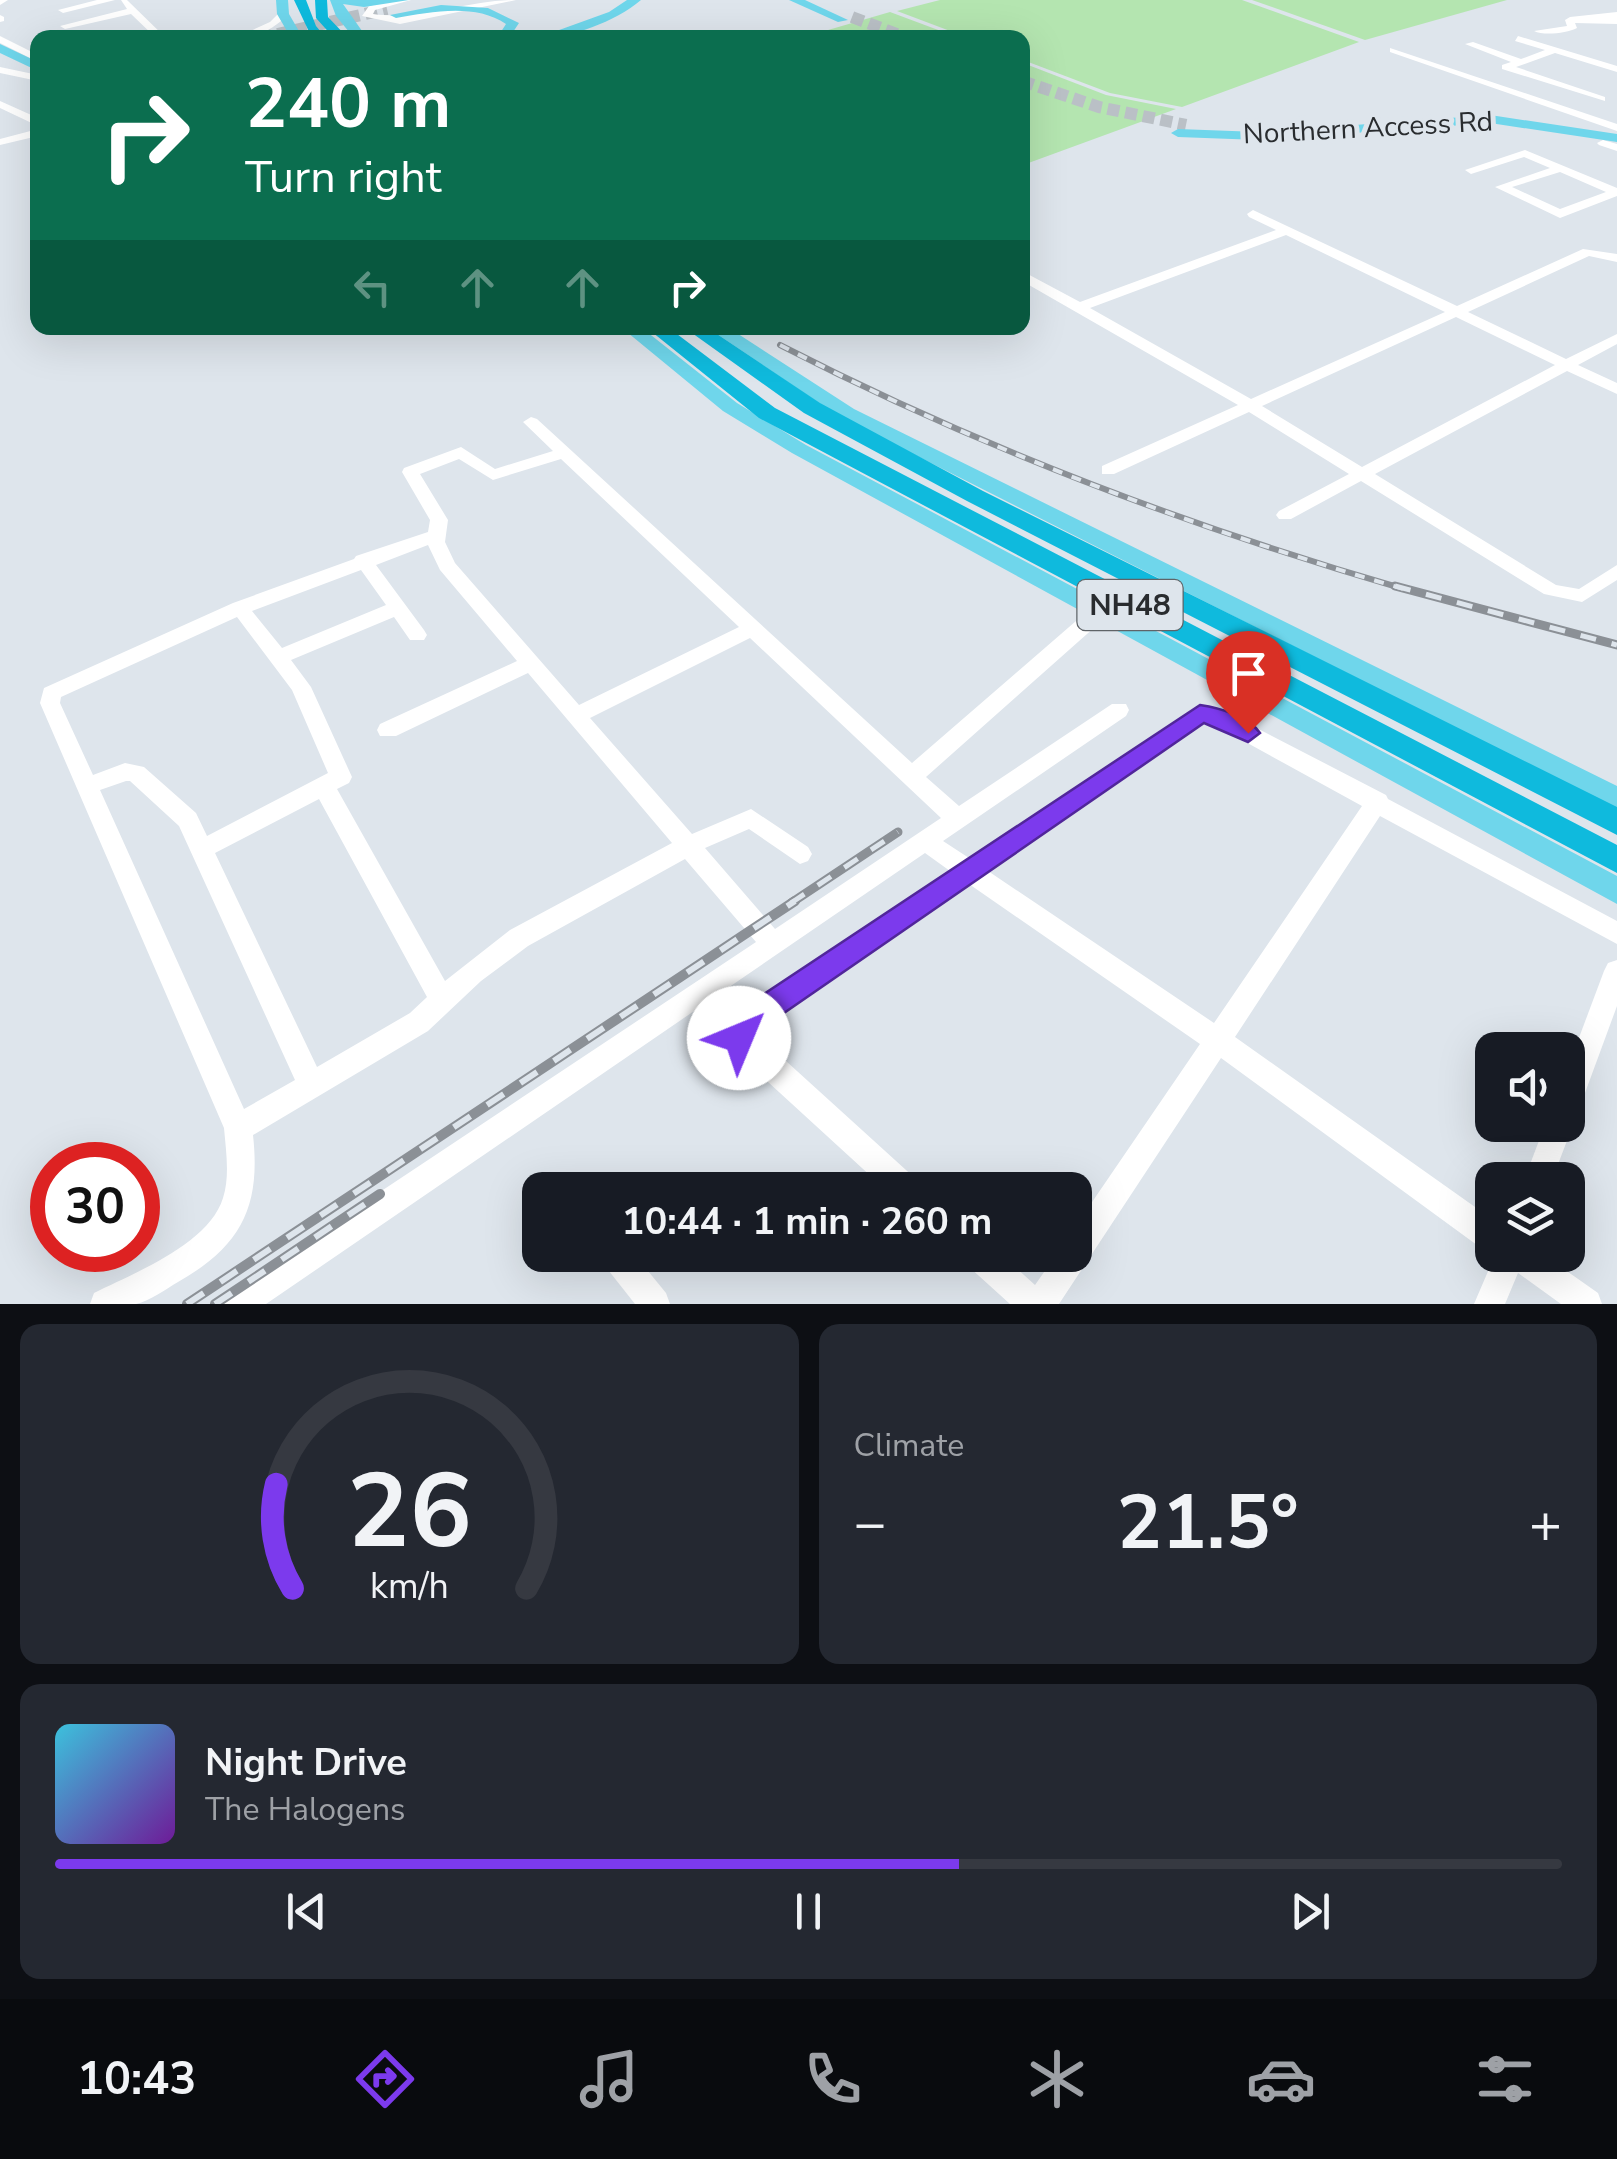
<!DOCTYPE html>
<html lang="en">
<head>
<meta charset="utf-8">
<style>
  :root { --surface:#171b24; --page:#242831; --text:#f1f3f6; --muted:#9ea1a6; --line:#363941; --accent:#7c3aed }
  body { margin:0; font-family:"Nunito Sans",sans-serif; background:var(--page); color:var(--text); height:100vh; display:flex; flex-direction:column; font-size:38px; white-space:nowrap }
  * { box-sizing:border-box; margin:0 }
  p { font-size:32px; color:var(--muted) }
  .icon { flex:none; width:55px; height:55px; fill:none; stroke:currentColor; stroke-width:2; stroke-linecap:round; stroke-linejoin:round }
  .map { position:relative; height:1304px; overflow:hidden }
  .sheet { display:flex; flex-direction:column; gap:20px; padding:20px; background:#0d0f14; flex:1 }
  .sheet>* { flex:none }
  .banner { position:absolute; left:30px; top:30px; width:1000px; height:305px; border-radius:20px; box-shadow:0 10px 40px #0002; background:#0b6e4f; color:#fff; overflow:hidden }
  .fabs { position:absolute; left:1475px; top:1032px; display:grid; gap:20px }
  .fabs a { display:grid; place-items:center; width:110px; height:110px; border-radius:20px; background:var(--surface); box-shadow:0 10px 40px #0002; font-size:50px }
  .speed { position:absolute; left:30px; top:1142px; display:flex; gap:20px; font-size:50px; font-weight:700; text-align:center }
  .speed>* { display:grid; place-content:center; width:130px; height:130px; border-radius:50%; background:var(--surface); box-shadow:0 10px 40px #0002; line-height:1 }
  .speed .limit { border:15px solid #d22; background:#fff; color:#111 }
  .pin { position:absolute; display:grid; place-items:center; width:85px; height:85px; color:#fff; margin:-102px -42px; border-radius:50% 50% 50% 0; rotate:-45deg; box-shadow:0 0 10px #0007 }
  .pin .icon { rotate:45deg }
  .me { position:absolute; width:110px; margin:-55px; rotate:45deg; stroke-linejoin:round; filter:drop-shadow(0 0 8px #0008) }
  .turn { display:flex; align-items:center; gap:35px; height:210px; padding:0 50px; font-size:45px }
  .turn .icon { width:130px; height:130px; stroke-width:2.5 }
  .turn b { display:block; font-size:70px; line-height:85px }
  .lanes { display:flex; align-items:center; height:95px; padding:0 50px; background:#0003; justify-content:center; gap:50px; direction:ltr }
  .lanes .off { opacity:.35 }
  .big { font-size:75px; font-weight:700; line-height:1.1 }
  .sheet .tile { flex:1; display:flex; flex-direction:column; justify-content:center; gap:15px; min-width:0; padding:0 35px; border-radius:20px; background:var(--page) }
  .sheet .dial { align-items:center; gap:0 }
  .dial svg { height:260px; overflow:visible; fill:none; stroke:var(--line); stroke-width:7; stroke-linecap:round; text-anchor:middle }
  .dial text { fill:var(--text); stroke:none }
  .song { display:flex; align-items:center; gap:30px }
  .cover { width:120px; height:120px; border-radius:15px; background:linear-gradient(135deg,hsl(190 70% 55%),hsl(280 70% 35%)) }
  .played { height:10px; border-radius:5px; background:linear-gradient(90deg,var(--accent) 60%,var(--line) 60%) }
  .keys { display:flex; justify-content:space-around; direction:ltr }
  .heat { display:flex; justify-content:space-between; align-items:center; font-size:55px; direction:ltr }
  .sheet .tiles { flex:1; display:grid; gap:20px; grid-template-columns:1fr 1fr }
  .tile:last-child { grid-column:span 2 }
  .trip { position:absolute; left:522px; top:1172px; width:570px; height:100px; border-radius:20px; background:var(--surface); box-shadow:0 10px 40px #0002; font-weight:700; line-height:100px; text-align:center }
  .tab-bar { display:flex; height:160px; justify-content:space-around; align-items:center; background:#090b0e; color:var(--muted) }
  .tab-bar .icon { width:70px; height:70px }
  .tab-bar .on { color:var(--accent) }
  .tab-bar b { font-size:45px; color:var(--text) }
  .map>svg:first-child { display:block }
</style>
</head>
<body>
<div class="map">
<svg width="1617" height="1304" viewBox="0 0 1617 1304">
  <rect width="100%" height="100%" fill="#dee5ec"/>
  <g fill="#b4e5b0">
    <path d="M940 0H1242L1359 42 1182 107 1110 93 1023 60 1022 38 966 37 897 11Z"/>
    <path d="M1252 0H1507L1365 40Z"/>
    <path d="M890 12 957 37H804Z"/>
    <path d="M1023 63 1106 95 1176 109 1023 165Z"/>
  </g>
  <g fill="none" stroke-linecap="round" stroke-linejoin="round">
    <g stroke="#bac0c6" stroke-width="12" stroke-dasharray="12 6" stroke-linecap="butt">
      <path d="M852 17 907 38"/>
      <path d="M260 38 387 9"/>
      <path d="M1022 81 1099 107 1186 125"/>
    </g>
    <g fill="#fff" fill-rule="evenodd">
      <path d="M0 0H8L0 5Z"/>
      <path d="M97 0H115L63 13 58 10Z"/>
      <path d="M121 0H127L166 38H156L131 14 65 29 60 26 127 9Z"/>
      <path d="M394 0H411L375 10 373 14C421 21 467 0 516 0L400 24 362 16 369 6Z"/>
      <path d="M280 12 288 14C274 30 255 38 235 38L270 22Z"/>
      <path d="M1617 12V24L1575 23 1577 28C1567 33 1544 36 1534 31L1567 26 1565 20 1570 17Z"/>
      <path d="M0 15 4 17V21L0 22Z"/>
      <path d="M0 36 38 55V62L0 43Z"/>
      <path d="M1518 36 1617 66V72L1555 53 1516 67 1605 97V101L1502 69V65L1511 62 1465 44 1473 42 1521 59 1545 50 1515 41Z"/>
      <path d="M1390 48 1617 124V131L1390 52Z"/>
      <path d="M0 67 38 75V81L0 73Z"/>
      <path d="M0 101 38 118V126L0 108Z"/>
      <path d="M38 129V136L0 145V139Z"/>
      <path d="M1603 140 1617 144V151L1599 145 1597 143Z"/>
      <path d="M1525 150 1617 188V196L1560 218 1495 187 1550 168 1524 157 1471 174 1465 170ZM1560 172 1606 192 1560 209 1512 187Z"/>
      <path d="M1253 210 1457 306 1583 249 1617 254V262L1589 256 1468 312 1566 359 1617 334V344L1578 365 1617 383V394L1567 371 1375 474 1556 585 1579 589 1617 565V580L1582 602 1544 594 1361 481 1291 519H1279L1276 515 1279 511 1349 474 1249 412 1114 474H1102V466L1238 405 1022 281V271L1080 302 1276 230 1249 217 1247 214ZM1286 235 1445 312 1251 399 1090 308ZM1456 317 1555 365 1362 467 1262 406Z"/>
      <path d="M531 417 537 419 912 763 1091 608H1105L1108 613 1105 618 926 777 959 806 1112 704H1126L1129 710 1126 716 943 841 969 858 1200 706 1222 710 1386 795 1388 799 1617 921V944L1380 816 1235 1037 1492 1219V1252L1481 1248 1221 1058 1059 1304H1010L968 1266 964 1255H1002L1035 1285 1056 1255H1075V1227L1200 1044 969 884 754 1032 917 1180 922 1190H886L733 1050 727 1027 731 1018 950 871 925 853 266 1304H224L228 1293 756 942 685 859 528 946 481 981 428 1031 253 1135C261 1207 241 1246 178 1282 166 1289 150 1301 136 1304 123 1304 104 1304 90 1304L94 1293C134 1273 209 1244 223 1198 230 1176 226 1151 224 1128L40 703 44 688 233 603 354 559 356 556 428 532 430 520 402 472 404 468 461 447 495 469 553 451 523 422ZM459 459 493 480 561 459 739 627 579 705 455 563 445 542 448 520 420 474ZM428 545 440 570 517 661 380 724 377 730 380 736H396L528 673 672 843 510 930 445 981 337 789 349 783 352 777 311 687 291 660 394 617 410 640H424L427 635 424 630 376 565ZM361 570 386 605 282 648 252 611ZM237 617 292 690 328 773 207 836 196 813 144 767 125 763 93 775 60 703 61 697ZM750 638 941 818 775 929 705 848 749 829 800 864 808 861 812 854 808 847 751 809 692 834 590 718ZM1203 722 1211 723 1362 806 1214 1023 988 871ZM126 781H130L179 826 295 1080 244 1109 100 790ZM319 799 427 997 410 1013 317 1067 215 853Z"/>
      <path d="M1617 960V1006L1578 1112 1569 1115 1573 1125 1552 1180H1524L1545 1125H1568V1067L1604 971 1608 963Z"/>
      <path d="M562 1172 575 1180 580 1190H549L552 1177Z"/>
      <path d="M601 1255H635L666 1293 670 1304H635L605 1266Z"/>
      <path d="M1495 1255H1544L1598 1293 1602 1304H1561L1518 1273 1505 1304H1474Z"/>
    </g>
    <g fill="#6fd6eb" fill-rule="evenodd">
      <path d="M276 0H288L289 14 303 38H291L277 14Z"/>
      <path d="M330 0H409L364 7 343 4 367 38H354L336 16Z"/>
      <path d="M627 0H641C615 22 571 38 537 38L609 12Z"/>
      <path d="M789 0H805L848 20 838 22Z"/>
      <path d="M441 5 488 8 519 23 509 38H497L506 24C475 3 431 12 396 18L390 15Z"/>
      <path d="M0 44 38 62V71L0 53Z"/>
      <path d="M1490 115 1617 134V142L1490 123 1259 140 1178 137 1171 133 1178 129 1259 132Z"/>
      <path d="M622 328H642L737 403 806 445 1617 876V904L792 453 723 411Z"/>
      <path d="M708 328H729L854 409 1617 786V810L840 417Z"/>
    </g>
    <g fill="#0fbadd" fill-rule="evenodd">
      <path d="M294 0H306L316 26 326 38H312Z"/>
      <path d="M315 0H327L328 17 348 38H334L316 18Z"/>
      <path d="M647 328H669L775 408 1617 845V873L759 418Z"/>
      <path d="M685 328H708L820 403 983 491 1617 807V835L967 501 804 413Z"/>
    </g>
    <g stroke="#8b9096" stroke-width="6">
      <path id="rail-far2" d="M780 345C980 448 1187 526 1404 589"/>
    </g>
    <g stroke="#8b9096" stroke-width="9">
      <g id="rail-far1">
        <path d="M1395 586 1617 645"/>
        <path d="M791 903 898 832"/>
      </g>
    </g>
    <g stroke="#8b9096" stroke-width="10">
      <g id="rail">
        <path d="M187 1304 795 901"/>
        <path d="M215 1304 380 1194"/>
      </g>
    </g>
    <use href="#rail-far2" stroke="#dee5ec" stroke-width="4" stroke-dasharray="10" stroke-linecap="butt"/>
    <use href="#rail-far1" stroke="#dee5ec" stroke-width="5" stroke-dasharray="16" stroke-linecap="butt"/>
    <use href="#rail" stroke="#dee5ec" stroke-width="6" stroke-dasharray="20" stroke-linecap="butt"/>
  </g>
  <path fill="#7c3aed" stroke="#51269a" stroke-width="2.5" d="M1200 705C1220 708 1248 716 1260 733L1248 742 1204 723 755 1033 750 1048 739 1052 728 1048 724 1038 732 1015Z"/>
  <g text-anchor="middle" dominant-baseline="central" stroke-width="10" stroke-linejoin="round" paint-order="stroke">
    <g font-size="28" fill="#292c2f" stroke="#dee5ec">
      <text transform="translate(1368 128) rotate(-3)">Northern Access Rd</text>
    </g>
    <rect fill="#dee5ec" stroke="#5f6468" stroke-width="2.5" x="1077.5" y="580" width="105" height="50" rx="8"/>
    <g font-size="30" font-weight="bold" fill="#292c2f">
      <text x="1130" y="605">NH48</text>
    </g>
  </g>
</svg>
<div class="fabs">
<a><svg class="icon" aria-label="sound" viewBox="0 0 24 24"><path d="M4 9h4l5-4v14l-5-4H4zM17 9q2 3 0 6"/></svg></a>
<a><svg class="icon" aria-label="layers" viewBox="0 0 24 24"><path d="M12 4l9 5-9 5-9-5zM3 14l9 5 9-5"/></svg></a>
</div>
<div class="speed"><div class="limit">30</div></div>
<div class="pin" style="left:1248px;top:733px;background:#d93025"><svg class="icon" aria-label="arrive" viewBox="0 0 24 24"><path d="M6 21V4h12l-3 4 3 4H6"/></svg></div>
<svg class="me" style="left:739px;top:1038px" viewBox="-20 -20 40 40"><circle r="19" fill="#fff"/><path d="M0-13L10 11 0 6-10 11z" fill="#7c3aed"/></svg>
<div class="trip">10:44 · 1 min · 260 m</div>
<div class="banner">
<div class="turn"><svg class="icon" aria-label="right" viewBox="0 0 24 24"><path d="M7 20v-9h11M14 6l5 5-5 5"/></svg><div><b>240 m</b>Turn right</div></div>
<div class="lanes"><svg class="icon off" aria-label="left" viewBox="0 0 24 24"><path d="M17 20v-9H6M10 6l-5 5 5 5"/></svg><svg class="icon off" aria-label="ahead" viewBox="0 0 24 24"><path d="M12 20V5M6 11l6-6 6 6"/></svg><svg class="icon off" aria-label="ahead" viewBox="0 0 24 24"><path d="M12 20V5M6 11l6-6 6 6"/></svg><svg class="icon" aria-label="right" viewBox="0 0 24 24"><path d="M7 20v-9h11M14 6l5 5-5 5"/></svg></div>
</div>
</div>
<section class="sheet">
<div class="tiles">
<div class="tile dial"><svg viewBox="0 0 100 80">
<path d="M14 69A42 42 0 1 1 86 69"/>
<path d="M14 69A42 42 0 0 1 9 37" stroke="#7c3aed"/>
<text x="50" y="56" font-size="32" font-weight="700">26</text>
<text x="50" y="72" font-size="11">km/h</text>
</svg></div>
<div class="tile"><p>Climate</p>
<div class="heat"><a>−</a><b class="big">21.5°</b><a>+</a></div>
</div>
<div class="tile">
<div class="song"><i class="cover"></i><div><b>Night Drive</b><p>The Halogens</p></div></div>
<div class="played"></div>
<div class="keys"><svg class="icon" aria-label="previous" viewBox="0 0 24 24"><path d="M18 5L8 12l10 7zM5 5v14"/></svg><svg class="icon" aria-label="pause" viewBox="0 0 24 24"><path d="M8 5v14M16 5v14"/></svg><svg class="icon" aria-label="next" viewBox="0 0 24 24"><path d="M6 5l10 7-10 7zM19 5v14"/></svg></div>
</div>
</div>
</section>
<nav class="tab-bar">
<b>10:43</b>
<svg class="icon on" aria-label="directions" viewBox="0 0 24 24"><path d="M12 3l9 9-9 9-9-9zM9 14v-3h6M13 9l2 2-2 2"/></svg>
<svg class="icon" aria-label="music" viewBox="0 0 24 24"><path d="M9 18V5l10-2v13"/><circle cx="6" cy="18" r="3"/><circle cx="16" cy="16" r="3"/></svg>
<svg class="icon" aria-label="phone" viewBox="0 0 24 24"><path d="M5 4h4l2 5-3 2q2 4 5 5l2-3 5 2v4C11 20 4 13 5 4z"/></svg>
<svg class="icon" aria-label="climate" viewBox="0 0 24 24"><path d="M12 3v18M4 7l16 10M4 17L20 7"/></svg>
<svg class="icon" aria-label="car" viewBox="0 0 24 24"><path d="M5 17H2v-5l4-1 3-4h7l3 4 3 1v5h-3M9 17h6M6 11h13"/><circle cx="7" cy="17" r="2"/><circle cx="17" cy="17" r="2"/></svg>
<svg class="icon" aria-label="filters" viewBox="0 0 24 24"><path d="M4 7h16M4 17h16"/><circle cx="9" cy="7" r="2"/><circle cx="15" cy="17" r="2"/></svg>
</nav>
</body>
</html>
